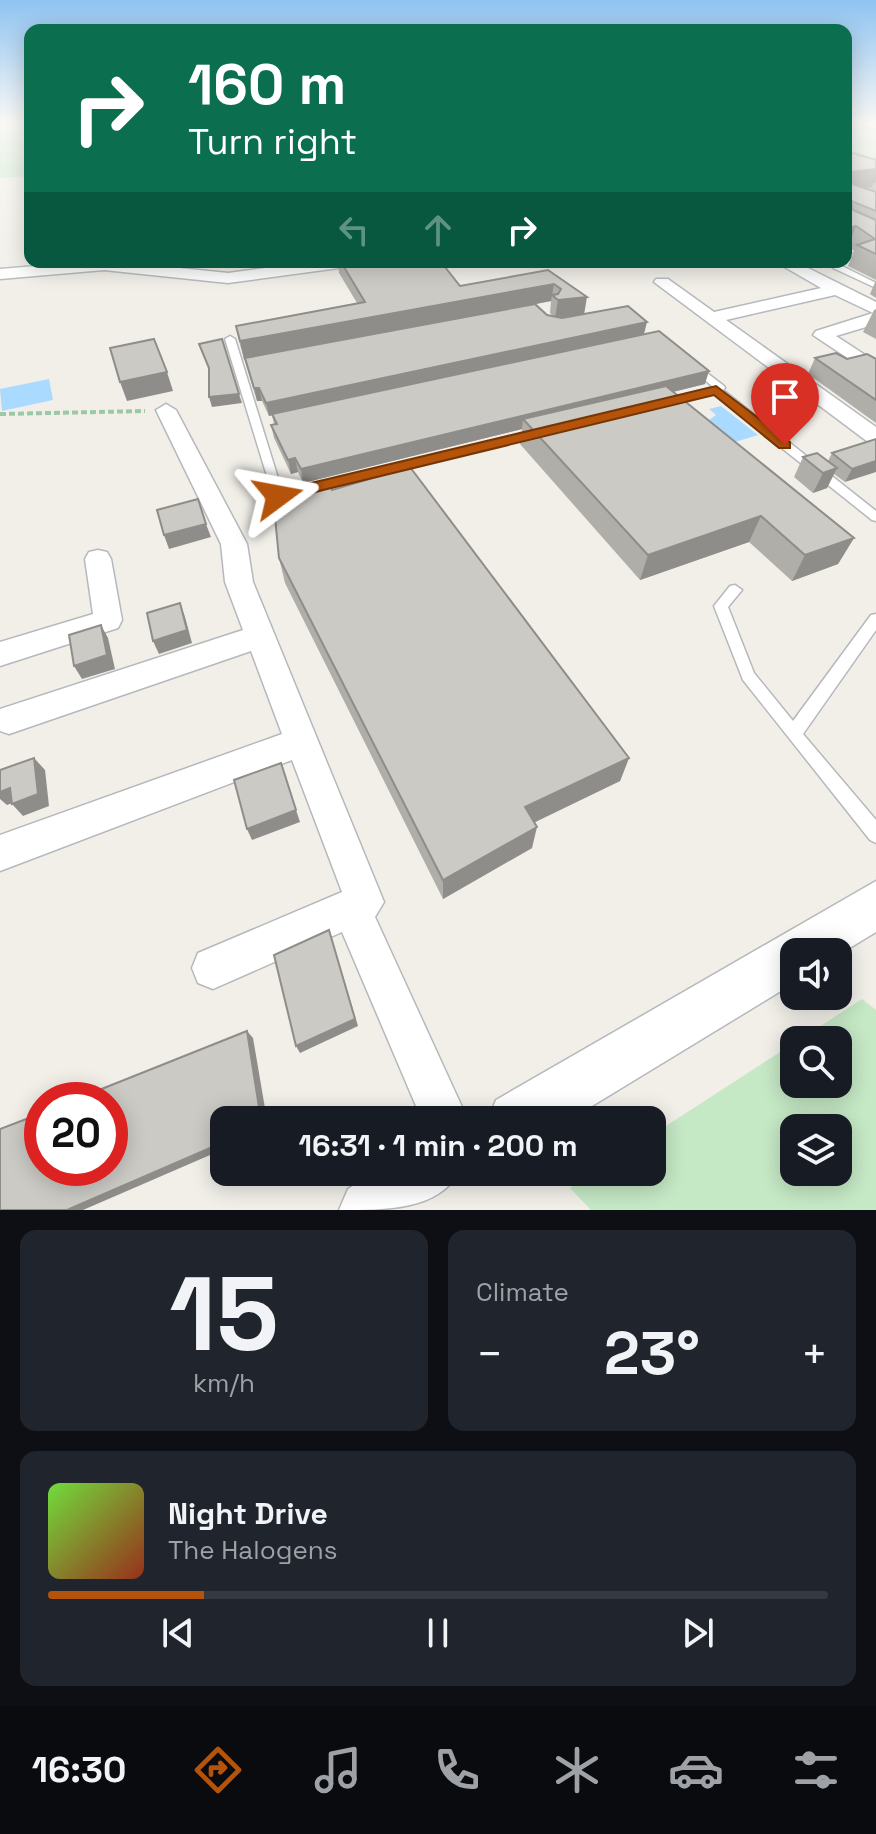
<!DOCTYPE html>
<html lang="en">
<head>
<meta charset="utf-8">
<style>
  :root { --surface:#171b24; --page:#20242c; --text:#f1f3f6; --muted:#9ea1a6; --line:#363941; --accent:#b45309 }
  body { margin:0; font-family:"Space Grotesk",sans-serif; background:var(--page); color:var(--text); height:100vh; display:flex; flex-direction:column; font-size:30px; white-space:nowrap }
  * { box-sizing:border-box; margin:0 }
  p { font-size:26px; color:var(--muted) }
  .icon { flex:none; width:44px; height:44px; fill:none; stroke:currentColor; stroke-width:2; stroke-linecap:round; stroke-linejoin:round }
  .map { position:relative; height:1210px; overflow:hidden }
  .side { display:flex; flex-direction:column; gap:20px; padding:20px; background:#0d0f14; flex:1 }
  .side>* { flex:none }
  .guide { position:absolute; left:24px; top:24px; width:828px; height:244px; border-radius:16px; box-shadow:0 4px 20px #0003; background:#0b6e4f; color:#fff; overflow:hidden }
  .tools { position:absolute; left:780px; top:938px; display:grid; gap:16px }
  .tools a { display:grid; place-items:center; width:72px; height:72px; border-radius:16px; background:var(--surface); box-shadow:0 4px 20px #0003; font-size:40px }
  .speed { position:absolute; left:24px; top:1082px; display:flex; gap:16px; font-size:40px; font-weight:700; text-align:center }
  .speed>* { display:grid; place-content:center; width:104px; height:104px; border-radius:50%; background:var(--surface); box-shadow:0 4px 20px #0003; line-height:1 }
  .speed .limit { border:12px solid #d22; background:#fff; color:#111 }
  .pin { position:absolute; display:grid; place-items:center; width:68px; height:68px; color:#fff; margin:-82px -34px; border-radius:50% 50% 50% 0; rotate:-45deg; box-shadow:0 0 8px #0007 }
  .pin .icon { rotate:45deg }
  .me { position:absolute; width:88px; margin:-44px; rotate:77deg; stroke-linejoin:round; filter:drop-shadow(0 0 6px #0008) }
  .turn { display:flex; align-items:center; gap:28px; height:168px; padding:0 32px; font-size:36px }
  .turn .icon { width:104px; height:104px; stroke-width:2.5 }
  .turn b { display:block; font-size:56px; line-height:68px }
  .lanes { display:flex; align-items:center; height:76px; padding:0 32px; background:#0003; justify-content:center; gap:40px; direction:ltr }
  .lanes .off { opacity:.35 }
  .big { font-size:60px; font-weight:700; line-height:1.1 }
  .side .widget { flex:1; display:flex; flex-direction:column; justify-content:center; gap:12px; min-width:0; padding:0 28px; border-radius:16px; background:var(--page) }
  .side .dial { align-items:center; gap:0 }
  .dial b { font-size:104px; line-height:1 }
  .song { display:flex; align-items:center; gap:24px }
  .cover { width:96px; height:96px; border-radius:12px; background:linear-gradient(135deg,hsl(100 70% 55%),hsl(10 70% 35%)) }
  .played { height:8px; border-radius:4px; background:linear-gradient(90deg,var(--accent) 20%,var(--line) 20%) }
  .keys { display:flex; justify-content:space-around; direction:ltr }
  .heat { display:flex; justify-content:space-between; align-items:center; font-size:44px; direction:ltr }
  .side .tiles { flex:1; display:grid; gap:20px; grid-template-columns:1fr 1fr }
  .widget:last-child { grid-column:span 2 }
  .trip { position:absolute; left:210px; top:1106px; width:456px; height:80px; border-radius:16px; background:var(--surface); box-shadow:0 4px 20px #0003; font-weight:700; line-height:80px; text-align:center }
  .menu { display:flex; height:128px; justify-content:space-around; align-items:center; background:#090b0e; color:var(--muted) }
  .menu .icon { width:56px; height:56px }
  .menu .on { color:var(--accent) }
  .menu b { font-size:36px; color:var(--text) }
  .map>svg:first-child { display:block }
</style>
</head>
<body>
<div class="map">
<svg width="876" height="1210" viewBox="0 0 876 1210">
  <rect width="100%" height="100%" fill="#f1efe8"/>
  <g fill="#c5e8c5" fill-rule="evenodd">
    <path d="M0 122H30V176L0 178Z"/>
    <path d="M846 128 876 129V172L846 161Z"/>
    <path d="M862 999 876 1010V1210H591L570 1188 595 1172H652V1135L794 1043V1084H838V1040H799ZM838 1128V1172H794V1128Z"/>
  </g>
  <g fill="#aadaff">
    <path d="M49 379 53 400 2 411 0 389Z"/>
    <path d="M721 406 758 435 735 442 709 420 716 415 709 409Z"/>
  </g>
  <g fill="none" stroke-linecap="round" stroke-linejoin="round">
    <path stroke="#aadaff" stroke-width="3" d="M846 127 876 128"/>
    <g stroke="#b5b8bc" stroke-width="3">
      <g id="service">
        <path d="M846 249 854 255 846 261Z"/>
        <path d="M834 262H842L840 265 876 283V288L833 268Z"/>
        <path d="M230 336 235 339 282 491 539 430 544 433 543 435 278 500 274 499 225 339Z"/>
        <path d="M694 363 724 386 725 388 723 390 876 511V521L872 520 714 394 660 405V401L713 387 691 368 689 366Z"/>
        <path d="M735 585 742 590 728 607 754 673 793 721 871 615 876 614V630L803 734 876 820V843L870 840 743 680 714 606 730 586Z"/>
      </g>
    </g>
    <g stroke="#b5b8bc" stroke-width="3">
      <g id="minor">
        <path d="M856 122 876 123V129L857 124Z"/>
        <path d="M84 262H121L228 273 311 262H354L346 267 228 283 104 270 0 279V269Z"/>
        <path d="M776 262H796L876 302V324L836 336 876 362V377L813 335 816 331 873 313 835 295 726 320 876 427V444L868 442 654 282 656 279H668L714 312 821 288Z"/>
        <path d="M166 404 176 410 247 544 253 582 384 902 375 917 468 1120H422L342 932 213 989 198 983 192 968 198 953 342 892 292 760 0 871V835L282 734 251 651 9 734 0 731V709L243 630 225 582 221 544 156 410Z"/>
        <path d="M98 550 107 552 111 559 122 620 118 628 0 666V642L93 614 85 559 89 552Z"/>
      </g>
    </g>
    <g stroke="#b5b8bc" stroke-width="3">
      <g id="tertiary">
        <path d="M876 881V932L838 955V952H794V983L569 1120H488L496 1100Z"/>
        <path d="M375 1172H459C438 1210 387 1210 339 1210L348 1189Z"/>
      </g>
    </g>
    <path stroke="#9cc7a9" stroke-width="2" stroke-dasharray="3 2" stroke-linecap="butt" d="M0 124H30"/>
    <path stroke="#9cc7a9" stroke-width="4" stroke-dasharray="6 3" stroke-linecap="butt" d="M0 414 145 411"/>
    <use href="#service" fill="#fff" fill-rule="evenodd"/>
    <use href="#minor" fill="#fff" fill-rule="evenodd"/>
    <use href="#tertiary" fill="#fff" fill-rule="evenodd"/>
  </g>
  <g fill="#afaea9" fill-rule="evenodd">
    <path d="M846 151 874 160 876 156V280L848 266 854 251 848 247H846Z"/>
    <path d="M338 262H441L460 286 548 270 584 314 645 334 705 384 673 392 854 538 838 564 792 581 749 542 640 580 520 444 522 429 303 483 298 472 291 474 274 438 271 425 274 424 272 415 269 416 262 401H257L240 345 236 326 357 303 339 273ZM551 301 550 313 553 316 547 315 536 304Z"/>
    <path d="M876 280V298L870 294Z"/>
    <path d="M876 309V339L863 332 874 310Z"/>
    <path d="M815 358 847 359H876V423L808 374Z"/>
    <path d="M876 439 845 482 834 474 827 488 813 493 794 477 803 457 828 461 832 453Z"/>
    <path d="M332 490 629 758 620 781 534 822 532 848 443 899 285 583 279 558Z"/>
  </g>
  <g fill="#8f8d8a">
    <path d="M876 169V183L874 182 872 187 846 191 851 172Z"/>
    <path d="M856 226 848 247H846V242L852 227Z"/>
    <path d="M252 262H288L252 267Z"/>
    <path d="M554 284 551 301 244 360 240 341Z"/>
    <path d="M587 297 584 315 555 318 558 300Z"/>
    <path d="M647 322 644 334 269 416 266 403Z"/>
    <path d="M709 371 705 384 530 427 523 419 522 429 303 483 301 469Z"/>
    <path d="M167 372 173 391 127 401 120 382Z"/>
    <path d="M254 388H259L262 401H257Z"/>
    <path d="M239 394 242 403 212 407 209 397Z"/>
    <path d="M295 458 298 472 291 474 288 460Z"/>
    <path d="M876 461V472L845 482 852 469Z"/>
    <path d="M837 468 827 488 813 493 823 473Z"/>
    <path d="M761 516 749 542 640 580 648 555Z"/>
    <path d="M206 524 211 537 169 549 164 535Z"/>
    <path d="M854 538 838 564 792 581 805 555Z"/>
    <path d="M180 603 185 617 192 643 159 654 153 641Z"/>
    <path d="M101 625 108 638 115 669 82 679 74 666Z"/>
    <path d="M34 758 45 770 49 806 23 816 12 804Z"/>
    <path d="M629 758 620 781 521 829 525 807Z"/>
    <path d="M10 788 21 800 7 805 0 799V792Z"/>
    <path d="M296 810 300 822 252 840 247 829Z"/>
    <path d="M537 827 532 848 443 899V880Z"/>
    <path d="M332 940 358 1026 300 1053 296 1046Z"/>
    <path d="M247 1031 253 1038 267 1120H261Z"/>
    <path d="M224 1142V1149L83 1210H67Z"/>
  </g>
  <g fill="#cccac5" stroke="#8f8d8a" stroke-width="2">
    <path d="M846 151 876 160V169L851 172 852 184 876 192V211L851 201 853 210 876 220V254L857 245 875 239 856 226 852 227 846 224Z"/>
    <path d="M341 262H441L460 286 548 270 587 297 558 300 552 295 558 294 561 289 554 284 240 341 236 326 365 302Z"/>
    <path d="M535 304 547 315 562 318 628 306 647 322 266 403 259 388H254L245 358Z"/>
    <path d="M659 331 709 371 301 469 295 458 288 460 271 425 277 424 272 414Z"/>
    <path d="M154 339 167 372 120 382 110 348Z"/>
    <path d="M222 339 239 394 209 397V368L199 344Z"/>
    <path d="M836 353 847 359 867 354 876 359V400L815 358Z"/>
    <path d="M666 386 854 538 805 555 761 516 648 555 523 419Z"/>
    <path d="M876 439V461L852 469 832 453Z"/>
    <path d="M817 453 837 468 823 473 803 457Z"/>
    <path d="M410 467 629 758 525 807 537 827 443 880 279 558 274 507 331 487 332 490Z"/>
    <path d="M198 499 206 524 164 535 157 510Z"/>
    <path d="M180 603 187 630 153 641 147 613Z"/>
    <path d="M101 625 107 655 74 666 69 635Z"/>
    <path d="M34 758 38 794 12 804 10 788 0 792V770Z"/>
    <path d="M281 763 296 810 247 829 234 780Z"/>
    <path d="M329 930 355 1019 296 1046 274 955Z"/>
    <path d="M247 1031 261 1120H224V1142L67 1210H0V1129L42 1113V1168H110V1100H74Z"/>
  </g>
  <linearGradient id="sky" x2="0" y2="1"><stop stop-color="#8fc3f1"/><stop offset="0.42" stop-color="#f9f8f5"/><stop offset="1" stop-color="#f9f8f5" stop-opacity="0"/></linearGradient>
  <rect width="876" height="292" fill="url(#sky)"/>
  <path fill="#b45309" stroke="#753606" stroke-width="2" d="M716 386 790 442V448H779L714 395 278 501 270 496 278 491Z"/>
</svg>
<div class="tools">
<a><svg class="icon" aria-label="sound" viewBox="0 0 24 24"><path d="M4 9h4l5-4v14l-5-4H4zM17 9q2 3 0 6"/></svg></a>
<a><svg class="icon" aria-label="search" viewBox="0 0 24 24"><circle cx="10" cy="10" r="6"/><path d="M15 15l6 6"/></svg></a>
<a><svg class="icon" aria-label="layers" viewBox="0 0 24 24"><path d="M12 4l9 5-9 5-9-5zM3 14l9 5 9-5"/></svg></a>
</div>
<div class="speed"><div class="limit">20</div></div>
<div class="pin" style="left:785px;top:445px;background:#d93025"><svg class="icon" aria-label="arrive" viewBox="0 0 24 24"><path d="M6 21V4h12l-3 4 3 4H6"/></svg></div>
<svg class="me" style="left:278px;top:496px" viewBox="-20 -20 40 40"><path d="M0-17L14 15 0 8-14 15z" fill="#b45309" stroke="#fff" stroke-width="4"/></svg>
<div class="trip">16:31 · 1 min · 200 m</div>
<div class="guide">
<div class="turn"><svg class="icon" aria-label="right" viewBox="0 0 24 24"><path d="M7 20v-9h11M14 6l5 5-5 5"/></svg><div><b>160 m</b>Turn right</div></div>
<div class="lanes"><svg class="icon off" aria-label="left" viewBox="0 0 24 24"><path d="M17 20v-9H6M10 6l-5 5 5 5"/></svg><svg class="icon off" aria-label="ahead" viewBox="0 0 24 24"><path d="M12 20V5M6 11l6-6 6 6"/></svg><svg class="icon" aria-label="right" viewBox="0 0 24 24"><path d="M7 20v-9h11M14 6l5 5-5 5"/></svg></div>
</div>
</div>
<section class="side">
<div class="tiles">
<div class="widget dial"><b>15</b><p>km/h</p></div>
<div class="widget"><p>Climate</p>
<div class="heat"><a>−</a><b class="big">23°</b><a>+</a></div>
</div>
<div class="widget">
<div class="song"><i class="cover"></i><div><b>Night Drive</b><p>The Halogens</p></div></div>
<div class="played"></div>
<div class="keys"><svg class="icon" aria-label="previous" viewBox="0 0 24 24"><path d="M18 5L8 12l10 7zM5 5v14"/></svg><svg class="icon" aria-label="pause" viewBox="0 0 24 24"><path d="M8 5v14M16 5v14"/></svg><svg class="icon" aria-label="next" viewBox="0 0 24 24"><path d="M6 5l10 7-10 7zM19 5v14"/></svg></div>
</div>
</div>
</section>
<nav class="menu">
<b>16:30</b>
<svg class="icon on" aria-label="directions" viewBox="0 0 24 24"><path d="M12 3l9 9-9 9-9-9zM9 14v-3h6M13 9l2 2-2 2"/></svg>
<svg class="icon" aria-label="music" viewBox="0 0 24 24"><path d="M9 18V5l10-2v13"/><circle cx="6" cy="18" r="3"/><circle cx="16" cy="16" r="3"/></svg>
<svg class="icon" aria-label="phone" viewBox="0 0 24 24"><path d="M5 4h4l2 5-3 2q2 4 5 5l2-3 5 2v4C11 20 4 13 5 4z"/></svg>
<svg class="icon" aria-label="climate" viewBox="0 0 24 24"><path d="M12 3v18M4 7l16 10M4 17L20 7"/></svg>
<svg class="icon" aria-label="car" viewBox="0 0 24 24"><path d="M5 17H2v-5l4-1 3-4h7l3 4 3 1v5h-3M9 17h6M6 11h13"/><circle cx="7" cy="17" r="2"/><circle cx="17" cy="17" r="2"/></svg>
<svg class="icon" aria-label="filters" viewBox="0 0 24 24"><path d="M4 7h16M4 17h16"/><circle cx="9" cy="7" r="2"/><circle cx="15" cy="17" r="2"/></svg>
</nav>
</body>
</html>
